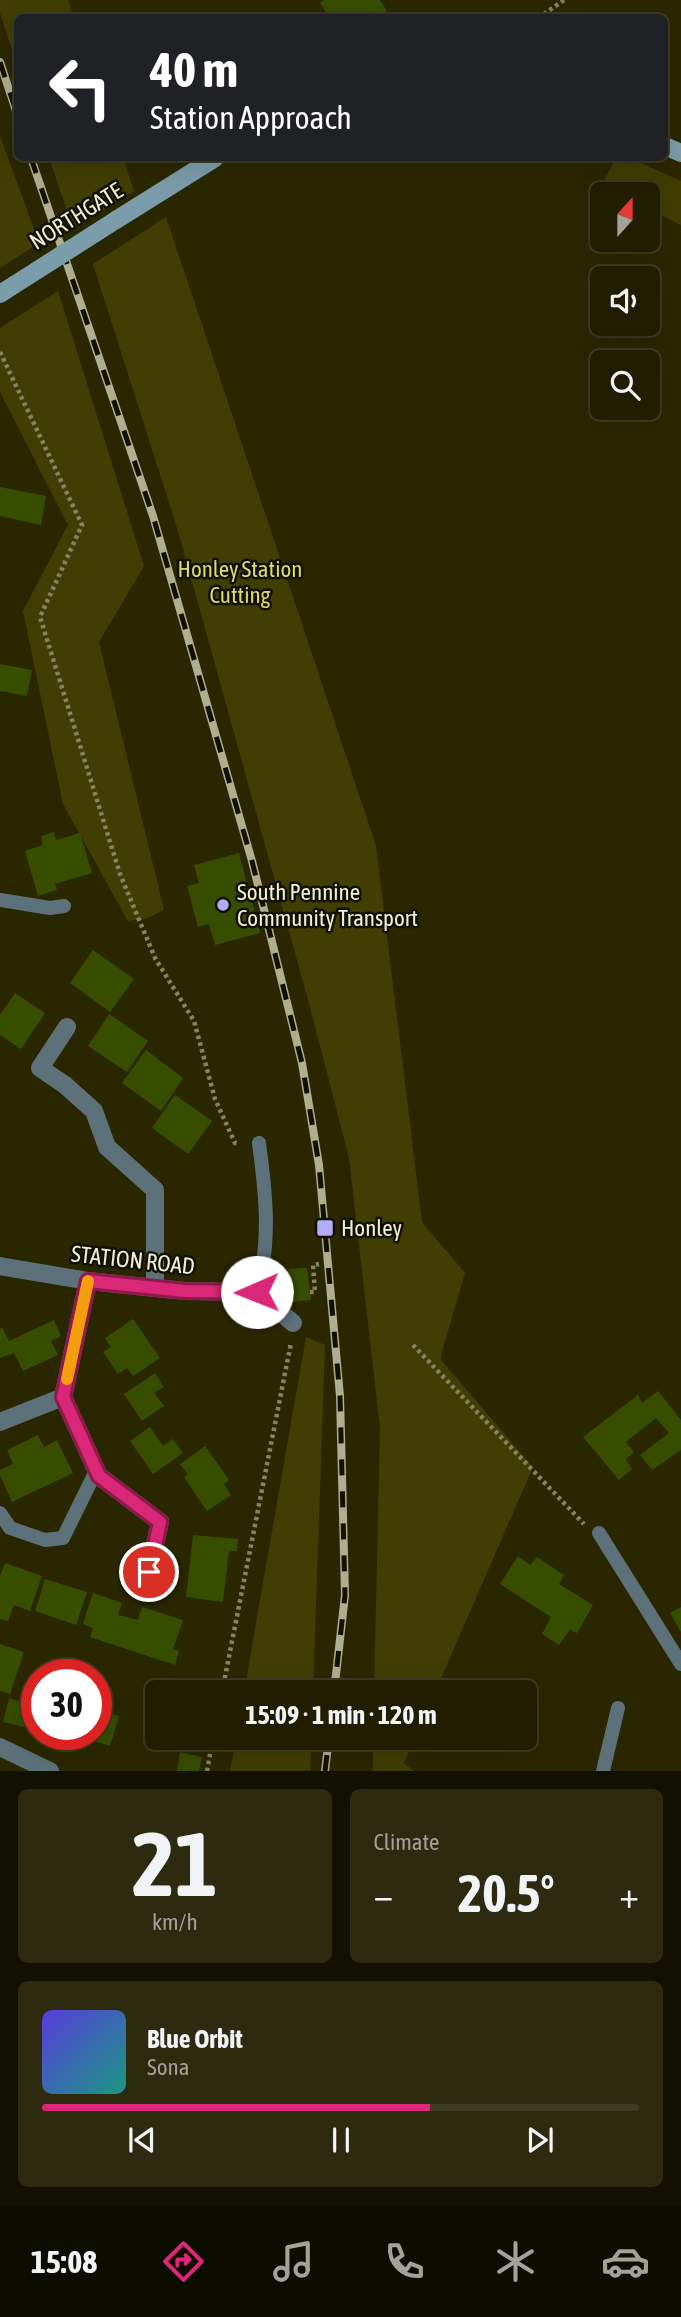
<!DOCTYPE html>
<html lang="en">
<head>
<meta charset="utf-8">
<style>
  :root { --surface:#201d00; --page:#2d2a0f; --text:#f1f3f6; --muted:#a2a299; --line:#3d3b22; --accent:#db2777 }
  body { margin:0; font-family:"Asap Condensed",sans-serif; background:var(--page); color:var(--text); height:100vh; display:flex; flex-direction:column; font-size:26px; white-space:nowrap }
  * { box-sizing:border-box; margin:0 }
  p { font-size:23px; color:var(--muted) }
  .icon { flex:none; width:38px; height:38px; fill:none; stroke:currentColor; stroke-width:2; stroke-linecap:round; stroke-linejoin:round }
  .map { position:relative; height:1771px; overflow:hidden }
  .details { display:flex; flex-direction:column; gap:18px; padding:18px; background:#121000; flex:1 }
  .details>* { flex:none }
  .hud { position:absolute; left:14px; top:14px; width:654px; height:147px; border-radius:10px; box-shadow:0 7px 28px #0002,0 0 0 2px var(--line); background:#202124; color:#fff; overflow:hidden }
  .needle { width:46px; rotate:21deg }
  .buttons { position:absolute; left:590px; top:182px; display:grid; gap:14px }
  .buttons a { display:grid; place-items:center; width:70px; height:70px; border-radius:10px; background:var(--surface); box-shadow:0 7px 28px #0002,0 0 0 2px var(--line); font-size:35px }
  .speed { position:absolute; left:21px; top:1659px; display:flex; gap:14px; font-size:35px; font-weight:700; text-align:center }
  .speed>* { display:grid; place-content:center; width:91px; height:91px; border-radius:50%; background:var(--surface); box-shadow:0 7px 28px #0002,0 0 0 2px var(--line); line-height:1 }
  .speed .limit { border:10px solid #d22; background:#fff; color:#111 }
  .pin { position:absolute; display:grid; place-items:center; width:60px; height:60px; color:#fff; margin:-30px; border:4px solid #fff; border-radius:50%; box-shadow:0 2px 7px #0007 }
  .me { position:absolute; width:77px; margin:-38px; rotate:269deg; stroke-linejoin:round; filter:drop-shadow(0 0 5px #0008) }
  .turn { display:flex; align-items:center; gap:24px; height:147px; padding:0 21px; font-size:32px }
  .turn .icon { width:91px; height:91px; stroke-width:2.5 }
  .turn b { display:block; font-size:49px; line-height:60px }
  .big { font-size:52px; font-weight:700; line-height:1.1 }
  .details .card { flex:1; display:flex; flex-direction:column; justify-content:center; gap:10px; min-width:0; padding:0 24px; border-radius:10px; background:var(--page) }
  .details .dial { align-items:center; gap:0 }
  .dial b { font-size:91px; line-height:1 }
  .song { display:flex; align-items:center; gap:21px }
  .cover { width:84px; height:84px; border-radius:10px; background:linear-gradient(135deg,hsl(250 70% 55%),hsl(170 70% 35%)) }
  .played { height:7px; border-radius:4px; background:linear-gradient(90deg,var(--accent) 65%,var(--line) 65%) }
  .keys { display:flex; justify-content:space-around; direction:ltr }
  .heat { display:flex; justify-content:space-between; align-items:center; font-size:38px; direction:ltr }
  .details .tiles { flex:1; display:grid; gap:18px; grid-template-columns:1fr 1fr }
  .card:last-child { grid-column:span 2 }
  .trip { position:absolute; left:145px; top:1680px; width:392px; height:70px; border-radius:10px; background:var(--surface); box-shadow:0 7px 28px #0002,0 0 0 2px var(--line); font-weight:700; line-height:70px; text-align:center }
  .tab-bar { display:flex; height:112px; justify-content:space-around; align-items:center; background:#0d0c00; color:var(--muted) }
  .tab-bar .icon { width:49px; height:49px }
  .tab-bar .active { color:var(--accent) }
  .tab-bar b { font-size:32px; color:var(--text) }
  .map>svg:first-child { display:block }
</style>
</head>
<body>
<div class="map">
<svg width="681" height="1771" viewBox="0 0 681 1771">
  <rect width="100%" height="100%" fill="#2a2700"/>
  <g fill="#413e03">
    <path d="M0 0H68L74 17 18 18 17 65 0 13Z"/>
    <path d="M0 136 39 243 0 268Z"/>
    <path d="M49 158H123L134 191 73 228Z"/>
    <path d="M616 158H630L681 181V225L648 209V194H617L601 186Z"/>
    <path d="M166 217 376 846 422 1222 465 1273 441 1355V1360L533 1467 435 1692H374L380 1428 349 1158 310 1007 178 531 93 264Z"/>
    <path d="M58 291 144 566 99 642 164 910 145 919 128 921 63 804 23 611 68 525 0 392V328Z"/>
    <path d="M306 1337 325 1345 313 1692H244Z"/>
    <path d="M236 1738H312L310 1771H230Z"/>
    <path d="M373 1738H415L404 1763 414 1771H373Z"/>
  </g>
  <g fill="#374d00">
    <path d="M324 0H380L387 11 378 18H330L320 3Z"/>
    <path d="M0 487 46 496 41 525 0 516Z"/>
    <path d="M0 664 32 670 27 696 0 691Z"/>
    <path d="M54 832 56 840 80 833 92 873 55 884 57 890 38 896 25 851 43 845 41 836Z"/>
    <path d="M239 853 260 933 215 945 209 924 198 927 187 886 199 883 194 865Z"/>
    <path d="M93 950 134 979 110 1012 70 983Z"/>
    <path d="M15 993 45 1013 21 1049 0 1035V1015Z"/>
    <path d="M109 1014 148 1041 127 1072 88 1046Z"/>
    <path d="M146 1050 183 1078 161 1111 122 1083Z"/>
    <path d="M175 1095 212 1121 188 1154 152 1128Z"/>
    <path d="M307 1268 311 1300 292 1302 288 1269Z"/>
    <path d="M133 1319 160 1358 133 1376 127 1368 118 1374 103 1352 111 1347 105 1338Z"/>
    <path d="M54 1320 61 1336 51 1341 58 1355 23 1371 14 1353 0 1358V1329L2 1327 9 1341Z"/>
    <path d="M155 1373 164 1387 154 1393 164 1406 142 1421 124 1394Z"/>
    <path d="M658 1391 681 1420V1450L652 1470 640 1455 669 1433 656 1418 626 1442 634 1452 626 1459 632 1469 619 1480 583 1437 638 1395 642 1403Z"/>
    <path d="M150 1427 163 1446 173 1439 183 1453 153 1474 130 1441Z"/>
    <path d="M38 1435 44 1447 57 1440 73 1473 12 1502 0 1475V1470L13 1464 7 1450Z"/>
    <path d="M205 1446 229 1480 224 1484 231 1495 207 1511 184 1477 188 1474 180 1464Z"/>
    <path d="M193 1535 238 1539 237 1551H229L223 1602 186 1597Z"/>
    <path d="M518 1556 530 1565 537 1557 564 1575 559 1584 593 1605 577 1633 570 1629 559 1645 542 1634 551 1617 500 1584Z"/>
    <path d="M5 1563 42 1576 30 1611 14 1605 8 1621 0 1619V1576Z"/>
    <path d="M45 1579 87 1592 76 1625 35 1611Z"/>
    <path d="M93 1593 122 1603 118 1615 138 1620 142 1607 183 1620 173 1649 179 1651 175 1665 90 1637 93 1628 83 1624Z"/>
    <path d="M681 1607V1632L670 1613Z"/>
    <path d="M0 1644 24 1652 10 1694 0 1691Z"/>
    <path d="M62 1664 84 1670 82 1675H59Z"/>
    <path d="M9 1698 31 1704 24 1727 3 1722Z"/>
    <path d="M157 1702 158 1738H178L174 1752 146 1744Z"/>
    <path d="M96 1708 119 1716 110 1746 75 1735 96 1734Z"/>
    <path d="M180 1752 202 1757 199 1771H177Z"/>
  </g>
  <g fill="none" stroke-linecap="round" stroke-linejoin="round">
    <g stroke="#858464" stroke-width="4.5" stroke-dasharray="3.5 3.5" stroke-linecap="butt">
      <path d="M538 18 564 0"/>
      <path d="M0 352 82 525 40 617 120 874 155 958 194 1021 215 1099 235 1143 239 1144"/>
      <path d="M310 1292H315L313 1265 319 1264"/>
      <path d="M413 1345 584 1524"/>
      <path d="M222 1692 291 1343"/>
      <path d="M207 1771 213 1738"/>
    </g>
    <g stroke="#5d717a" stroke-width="14">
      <path d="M0 900 50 908 64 906"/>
      <path d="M257 1292C271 1241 266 1195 259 1143"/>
      <path d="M0 1513 10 1528 45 1540 63 1538 96 1471"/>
      <path d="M599 1533 681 1664"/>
      <path d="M603 1771 618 1708"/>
    </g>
    <g stroke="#5d717a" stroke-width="18">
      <path d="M67 1027 40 1068 65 1085 94 1111 107 1147 155 1190V1287"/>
      <path d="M0 1266 88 1281 185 1291 257 1292 293 1323"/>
      <path d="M63 1397 99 1476 160 1522 149 1572"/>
      <path d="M0 1422 63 1397 88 1281"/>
      <path d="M0 1747 50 1771"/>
    </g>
    <g stroke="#7b9caa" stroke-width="18">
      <path d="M665 146 681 153"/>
      <path d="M116 220 215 158"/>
      <path d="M0 294 14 285"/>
    </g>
    <g stroke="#afae91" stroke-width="8">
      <g id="rail">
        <path d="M0 62 18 117"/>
        <path d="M31 158 153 516 252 861 302 1063 319 1165 340 1396 345 1595 334 1692"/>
        <path d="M325 1771 329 1738"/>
      </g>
    </g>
    <use href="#rail" stroke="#111002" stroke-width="5" stroke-dasharray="16" stroke-linecap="butt"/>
    <path stroke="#7b9caa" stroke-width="18" d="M14 285 116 220"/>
  </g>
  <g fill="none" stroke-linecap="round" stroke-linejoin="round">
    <g stroke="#8e194d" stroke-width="18">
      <path id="route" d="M149 1572 160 1522 99 1476 63 1397 88 1281 185 1291 257 1292"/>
    </g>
    <use href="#route" stroke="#db2777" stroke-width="12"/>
    <path stroke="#f59e0b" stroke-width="12" d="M67 1379 88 1281"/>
  </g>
  <g fill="#b1adfa" stroke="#111002" stroke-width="2.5">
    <circle cx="223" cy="905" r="7"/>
    <rect x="316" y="1219" width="18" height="18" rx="3.5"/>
  </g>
  <g text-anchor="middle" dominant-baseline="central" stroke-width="5" stroke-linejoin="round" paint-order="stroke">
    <g font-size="23" fill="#f0f0d9" stroke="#111002">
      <text transform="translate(76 216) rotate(-32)">NORTHGATE</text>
      <text transform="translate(133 1260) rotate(6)">STATION ROAD</text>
    </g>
    <g font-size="23" fill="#dfd96e" stroke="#111002">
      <text x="240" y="569">Honley Station<tspan x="240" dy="26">Cutting</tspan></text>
    </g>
    <g font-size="23" fill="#f0f0d9" stroke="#111002" text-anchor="start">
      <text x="237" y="892">South Pennine<tspan x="237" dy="26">Community Transport</tspan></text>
      <text x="341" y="1228">Honley</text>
    </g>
  </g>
</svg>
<div class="buttons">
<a><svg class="needle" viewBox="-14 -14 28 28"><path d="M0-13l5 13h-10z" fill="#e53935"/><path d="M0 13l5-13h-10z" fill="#a2a299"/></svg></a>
<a><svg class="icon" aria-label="sound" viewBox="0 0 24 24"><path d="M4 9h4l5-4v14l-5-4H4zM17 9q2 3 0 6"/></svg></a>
<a><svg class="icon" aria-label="search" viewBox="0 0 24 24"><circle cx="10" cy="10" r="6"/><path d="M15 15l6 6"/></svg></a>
</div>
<div class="speed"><div class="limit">30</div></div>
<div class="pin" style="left:149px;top:1572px;background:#d93025"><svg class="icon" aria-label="arrive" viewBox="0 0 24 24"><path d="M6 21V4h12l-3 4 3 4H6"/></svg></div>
<svg class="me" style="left:257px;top:1292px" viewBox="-20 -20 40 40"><circle r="19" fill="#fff"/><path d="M0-13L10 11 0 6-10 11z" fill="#db2777"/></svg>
<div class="trip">15:09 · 1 min · 120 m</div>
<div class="hud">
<div class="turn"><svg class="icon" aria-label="left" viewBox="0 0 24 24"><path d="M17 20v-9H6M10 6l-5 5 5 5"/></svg><div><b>40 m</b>Station Approach</div></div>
</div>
</div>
<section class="details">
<div class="tiles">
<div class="card dial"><b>21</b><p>km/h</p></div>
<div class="card"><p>Climate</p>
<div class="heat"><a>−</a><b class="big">20.5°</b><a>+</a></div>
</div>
<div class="card">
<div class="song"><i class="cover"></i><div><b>Blue Orbit</b><p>Sona</p></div></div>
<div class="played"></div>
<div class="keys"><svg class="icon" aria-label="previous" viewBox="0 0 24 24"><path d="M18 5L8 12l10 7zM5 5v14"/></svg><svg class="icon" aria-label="pause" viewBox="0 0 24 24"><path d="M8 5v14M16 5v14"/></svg><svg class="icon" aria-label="next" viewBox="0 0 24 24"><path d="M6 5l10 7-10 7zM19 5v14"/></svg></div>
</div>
</div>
</section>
<nav class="tab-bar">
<b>15:08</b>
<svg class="icon active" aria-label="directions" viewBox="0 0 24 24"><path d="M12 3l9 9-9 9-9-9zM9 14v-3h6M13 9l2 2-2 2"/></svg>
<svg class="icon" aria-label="music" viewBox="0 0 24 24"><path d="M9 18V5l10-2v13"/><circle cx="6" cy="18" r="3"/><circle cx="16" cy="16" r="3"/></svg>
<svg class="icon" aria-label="phone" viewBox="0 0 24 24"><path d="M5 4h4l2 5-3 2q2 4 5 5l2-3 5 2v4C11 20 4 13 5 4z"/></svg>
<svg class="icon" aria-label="climate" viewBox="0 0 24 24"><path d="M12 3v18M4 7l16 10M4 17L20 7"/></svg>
<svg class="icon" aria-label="car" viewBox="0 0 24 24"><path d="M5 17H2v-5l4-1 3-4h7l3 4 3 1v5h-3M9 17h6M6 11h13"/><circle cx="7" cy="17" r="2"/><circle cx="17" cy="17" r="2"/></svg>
</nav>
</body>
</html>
